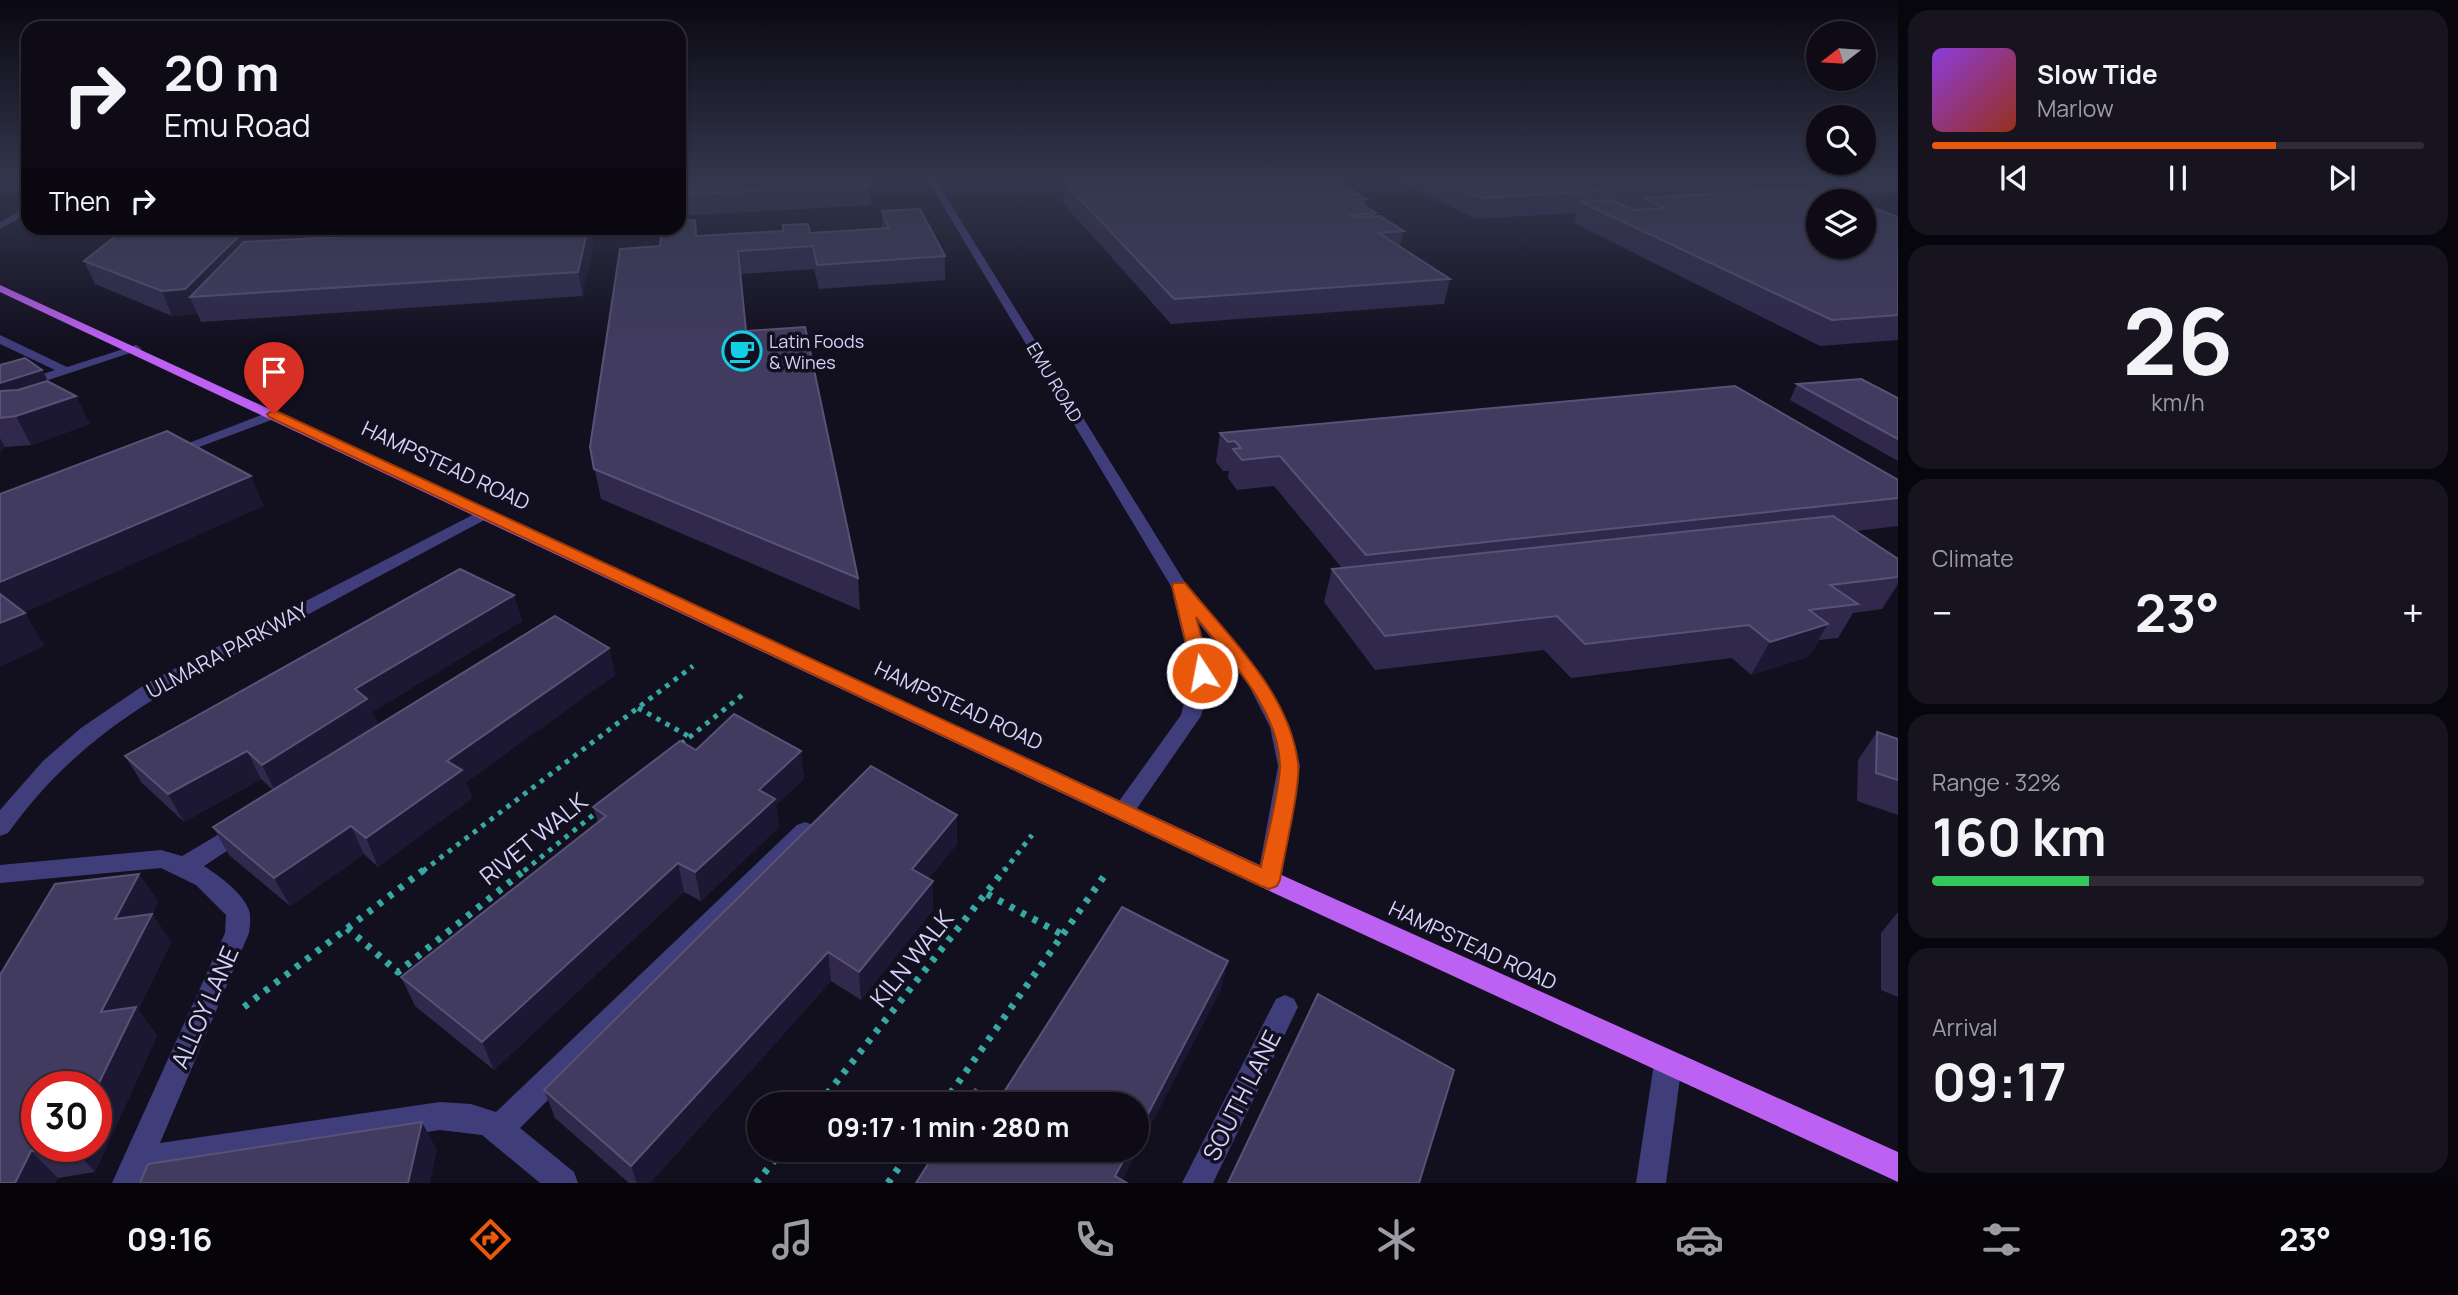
<!DOCTYPE html>
<html lang="en">
<head>
<meta charset="utf-8">
<style>
  :root { --surface:#0e0b17; --page:#171420; --text:#f1f3f6; --muted:#9b9ba1; --line:#2e2b36; --accent:#ea580c }
  body { margin:0; font-family:Manrope,sans-serif; background:var(--page); color:var(--text); height:100vh; display:flex; flex-direction:column; font-size:26px; white-space:nowrap }
  * { box-sizing:border-box; margin:0 }
  p { font-size:23px; color:var(--muted) }
  .icon { flex:none; width:38px; height:38px; fill:none; stroke:currentColor; stroke-width:2; stroke-linecap:round; stroke-linejoin:round }
  .map { position:relative; flex:1; overflow:hidden }
  .panel { display:flex; flex-direction:column; gap:10px; padding:10px; background:#08060d; width:560px }
  .panel>* { flex:none }
  .banner { position:absolute; left:21px; top:21px; width:665px; height:214px; border-radius:21px; box-shadow:0 2px 5px #0004,0 0 0 2px var(--line); background:#0e0b17; color:var(--text); overflow:hidden }
  .needle { width:46px; rotate:253deg }
  .fabs { position:absolute; left:1806px; top:21px; display:grid; gap:14px }
  .fabs a { display:grid; place-items:center; width:70px; height:70px; border-radius:50%; background:var(--surface); box-shadow:0 2px 5px #0004,0 0 0 2px var(--line); font-size:35px }
  .speed { position:absolute; left:21px; top:1071px; display:flex; gap:14px; font-size:35px; font-weight:700; text-align:center }
  .speed>* { display:grid; place-content:center; width:91px; height:91px; border-radius:50%; background:var(--surface); box-shadow:0 2px 5px #0004,0 0 0 2px var(--line); line-height:1 }
  .speed .limit { border:10px solid #d22; background:#fff; color:#111 }
  .pin { position:absolute; display:grid; place-items:center; width:60px; height:60px; color:#fff; margin:-72px -30px; border-radius:50% 50% 50% 0; rotate:-45deg; box-shadow:0 0 7px #0007 }
  .pin .icon { rotate:45deg }
  .me { position:absolute; width:77px; margin:-38px; rotate:349deg; stroke-linejoin:round; filter:drop-shadow(0 0 5px #0008) }
  .turn { display:flex; align-items:center; gap:24px; height:147px; padding:0 28px; font-size:32px }
  .turn .icon { width:91px; height:91px; stroke-width:2.5 }
  .turn b { display:block; font-size:49px; line-height:60px }
  .then { display:flex; align-items:center; height:66px; padding:0 28px; background:#0003; gap:14px; font-size:26px }
  .big { font-size:52px; font-weight:700; line-height:1.1 }
  .panel .tile { flex:1; display:flex; flex-direction:column; justify-content:center; gap:10px; min-width:0; padding:0 24px; border-radius:21px; background:var(--page) }
  .panel .dial { align-items:center; gap:0 }
  .dial b { font-size:91px; line-height:1 }
  .song { display:flex; align-items:center; gap:21px }
  .cover { width:84px; height:84px; border-radius:10px; background:linear-gradient(135deg,hsl(270 70% 55%),hsl(10 70% 35%)) }
  .played { height:7px; border-radius:4px; background:linear-gradient(90deg,var(--accent) 70%,var(--line) 70%) }
  .keys { display:flex; justify-content:space-around; direction:ltr }
  .heat { display:flex; justify-content:space-between; align-items:center; font-size:38px; direction:ltr }
  .charge { height:10px; border-radius:5px; background:linear-gradient(90deg,#34c759 32%,var(--line) 0) }
  .trip { position:absolute; left:747px; top:1092px; width:402px; height:70px; border-radius:35px; background:var(--surface); box-shadow:0 2px 5px #0004,0 0 0 2px var(--line); font-weight:700; line-height:70px; text-align:center }
  .menu { display:flex; height:112px; justify-content:space-around; align-items:center; background:#060409; color:var(--muted) }
  .menu .icon { width:49px; height:49px }
  .menu .selected { color:var(--accent) }
  .menu b { font-size:32px; color:var(--text) }
  main { display:flex; flex:1; min-height:0 }
  .map>svg:first-child { display:block }
</style>
</head>
<body>
<main>
<div class="map">
<svg width="1898" height="1183" viewBox="0 0 1898 1183">
  <rect width="100%" height="100%" fill="#120f1f"/>
  <g fill="none" stroke-linecap="round" stroke-linejoin="round">
    <g stroke="#37a9a2" stroke-width="5" stroke-dasharray="4.5 6" stroke-linecap="butt">
      <path d="M638 708 690 737"/>
      <path d="M681 744 746 692"/>
      <path d="M423 871 693 666"/>
      <path d="M524 871 598 811"/>
      <path d="M1004 871 1032 835"/>
    </g>
    <g stroke="#37a9a2" stroke-width="7" stroke-dasharray="5 8" stroke-linecap="butt">
      <path d="M987 894 1063 935"/>
      <path d="M347 928 398 972 526 869"/>
      <path d="M244 1007 425 869"/>
      <path d="M819 1104 1005 869"/>
      <path d="M943 1104 1107 872"/>
      <path d="M756 1183 783 1150"/>
      <path d="M888 1183 911 1150"/>
    </g>
    <g fill="#403d7b" fill-rule="evenodd">
      <path d="M0 335 67 367 136 345 142 349 0 396V388L55 370 0 344Z"/>
      <path d="M274 410 279 411V417L175 456H165L163 453Z"/>
      <path d="M243 820 251 823 254 829 251 835 204 866C219 876 242 892 249 910 251 917 250 926 249 933L160 1143 440 1102 471 1104 496 1112 797 825 805 822 813 825 816 831 520 1128 574 1172 578 1183H540L482 1135 440 1130 146 1175 142 1183H112L225 933 226 915 196 885 161 868 0 883V865L161 850 182 856Z"/>
      <path d="M1285 995 1294 999 1298 1007 1213 1183H1182L1276 999Z"/>
    </g>
    <g fill="#403d7b" fill-rule="evenodd">
      <path d="M927 179H935L1186 584 1263 677 1290 727 1300 766 1281 880 1277 887 1269 889 1261 887 1257 880 1278 766 1270 727 1248 684 1197 621 1212 673 1201 716 1131 817 1123 819 1115 817 1112 811 1181 715 1192 673 1173 596 1175 593Z"/>
      <path d="M28 206V213L0 229V222Z"/>
      <path d="M486 508 494 513 492 516C421 554 351 591 281 629 171 687 83 729 8 833L0 836V810L43 761 81 728 147 683Z"/>
      <path d="M1668 1050 1678 1054 1682 1063 1666 1183H1636L1654 1063 1658 1054Z"/>
    </g>
    <path fill="#bd61f2" fill-rule="evenodd" d="M0 285 1277 873 1898 1152V1182L1261 887 0 292Z"/>
  </g>
  <g fill="#30294c" fill-rule="evenodd">
    <path d="M679 179 870 185 871 205 679 216Z"/>
    <path d="M1398 179H1898V192L1840 196 1898 217V340L1820 346 1574 223 1577 213 1475 219Z"/>
    <path d="M1065 183 1366 199 1365 206 1376 213 1375 216 1404 231 1400 247 1450 279 1444 304 1171 324 1063 203Z"/>
    <path d="M882 211 945 256V280L819 289 814 269 741 274 747 331 858 578 860 610 601 499 590 447 660 246 697 236 810 233 882 228Z"/>
    <path d="M126 228H277L264 241 322 237 319 228H481L416 232 593 244 583 296 201 322 197 313 196 314 172 316 95 284 84 261Z"/>
    <path d="M0 365 42 370 48 381 90 424 31 445 5 447 0 452Z"/>
    <path d="M1797 384 1898 398V461L1790 400Z"/>
    <path d="M1220 433 1898 480V526L1856 531 1898 559V585L1882 609 1853 613 1838 638 1819 640 1808 657 1751 675 1732 658 1571 678 1544 650 1375 670 1324 602 1332 569 1342 568 1274 486 1237 490 1228 478 1229 471H1223L1216 462Z"/>
    <path d="M514 595 522 621 372 712 378 725 609 648 615 675 466 782 472 798 378 867 364 854 290 906 229 855 213 827 273 790 261 779 184 822 142 783 125 756Z"/>
    <path d="M1877 732 1898 739V815L1857 801 1858 760Z"/>
    <path d="M696 750 801 751 804 779 776 805 779 827 701 901 684 892 494 1070 415 1006 401 977 598 822 593 807Z"/>
    <path d="M957 844 928 879 933 881V910L861 1000 831 981 650 1183H629L555 1118 544 1090Z"/>
    <path d="M139 874 158 902 152 914 171 942 138 1010 157 1036 95 1172 58 1178 55 1183H0ZM96 1087V1146H37Z"/>
    <path d="M1898 912V997L1881 990V933Z"/>
  </g>
  <g fill="#1c1732">
    <path d="M247 228H277L213 295 190 297 197 313 196 314 172 316 162 291Z"/>
    <path d="M406 228H415L416 231 410 242Z"/>
    <path d="M588 228H590L593 244 583 296 578 272Z"/>
    <path d="M42 370 57 398 0 410V383Z"/>
    <path d="M76 396 90 424 31 445 16 416Z"/>
    <path d="M0 438 5 447 0 452Z"/>
    <path d="M251 476 264 506 10 619 0 602V582Z"/>
    <path d="M1898 583V585L1882 609Z"/>
    <path d="M514 595 522 621 372 712 378 726 276 793 262 765 355 689Z"/>
    <path d="M25 613 45 646 0 667V623Z"/>
    <path d="M1828 624 1808 657 1751 675 1770 642Z"/>
    <path d="M609 648 615 675 466 782 472 798 378 867 366 838 447 761Z"/>
    <path d="M247 751 261 779 184 822 168 794Z"/>
    <path d="M801 751 804 779 776 805 779 827 701 901 695 872 759 790Z"/>
    <path d="M957 815V844L913 898 912 869Z"/>
    <path d="M351 826 364 854 290 906 274 878Z"/>
    <path d="M678 863 684 892 494 1070 482 1042Z"/>
    <path d="M139 874 158 902 139 939 152 914 171 942 138 1010 157 1036 95 1172 71 1146H96V1089L101 1012 115 919Z"/>
    <path d="M933 881V910L861 1000 859 972Z"/>
    <path d="M828 952 831 981 650 1183H637L631 1166Z"/>
    <path d="M1228 961 1221 990 1121 1183 1115 1176 1129 1150H1138V1133Z"/>
    <path d="M422 1122 437 1150 430 1183H408Z"/>
    <path d="M31 1151 58 1178 55 1183H15Z"/>
  </g>
  <g fill="#413b5f" stroke="#595277" stroke-width="2">
    <path d="M679 179H867L870 185 679 195Z"/>
    <path d="M1127 179H1333L1366 199 1355 200 1376 213 1351 215 1355 217 1380 216 1404 231 1379 233 1450 279 1174 299 1065 183Z"/>
    <path d="M1442 179H1798L1481 198Z"/>
    <path d="M1817 188 1855 201H1818V247H1864V204L1898 217V315L1832 320 1581 202 1612 200 1634 210 1665 208 1643 198Z"/>
    <path d="M920 209 945 256 817 265 813 246 738 251 746 331 805 327 858 578 594 469 590 447 620 249 660 246 662 228H679V221L695 220 696 236 783 231V225L808 224 810 233 889 228 882 211Z"/>
    <path d="M126 228H247L185 289 162 291 84 261Z"/>
    <path d="M491 228H588L578 272 190 297 244 242Z"/>
    <path d="M25 358 42 370 0 383V365Z"/>
    <path d="M1861 379 1898 398V439L1797 384Z"/>
    <path d="M47 381 76 396 16 416 0 418V391L18 390Z"/>
    <path d="M1735 386 1898 480V498L1366 555 1280 456 1242 460 1233 449 1241 448 1235 441 1228 442 1220 433Z"/>
    <path d="M167 431 251 476 0 582V494Z"/>
    <path d="M1833 516 1898 559V577L1830 585 1858 604 1809 610 1828 624 1770 642 1749 625 1585 644 1557 616 1385 636 1332 569Z"/>
    <path d="M460 569 514 595 355 689 367 699 262 765 247 751 168 794 125 756Z"/>
    <path d="M0 594 25 613 0 623Z"/>
    <path d="M555 616 609 648 447 761 462 770 366 838 351 826 274 878 213 827Z"/>
    <path d="M734 714 801 751 759 790 775 799 695 872 678 863 482 1042 401 977 606 816 593 807 680 741 696 750Z"/>
    <path d="M1877 732 1898 739V780L1876 773Z"/>
    <path d="M871 766 957 815 912 869 933 881 859 972 828 952 631 1166 544 1090Z"/>
    <path d="M139 874 115 919 152 914 101 1012 136 1007 96 1089V1087H37V1146H60L31 1151 15 1183H0V975L55 884Z"/>
    <path d="M1122 907 1228 961 1138 1133V1104H965L975 1089 997 1103Z"/>
    <path d="M1318 994 1454 1070 1419 1183H1228Z"/>
    <path d="M422 1122 408 1183H140L148 1164Z"/>
    <path d="M937 1150H1129L1115 1176 1127 1183H916Z"/>
  </g>
  <linearGradient id="sky" x2="0" y2="1"><stop stop-color="#0a0811"/><stop offset="0.52" stop-color="#33374d"/><stop offset="1" stop-color="#33374d" stop-opacity="0"/></linearGradient>
  <rect width="1898" height="344" fill="url(#sky)"/>
  <path fill="#ea580c" stroke="#983908" stroke-width="2" d="M274 410 1261 867C1266 840 1280 790 1280 766 1279 709 1229 659 1196 617L1211 673 1202 679 1193 673 1172 586 1174 583H1185C1228 636 1289 692 1298 763 1301 785 1284 854 1280 880L1277 886 1269 889 1261 886 269 417 267 414Z"/>
  <defs>
    <g id="cafe-ring" transform="scale(2.0125)"><circle r="9.5" fill="#120f1f" stroke="#12cfe6" stroke-width="1.5"/><path d="M-5.5-4.5H6V0H3Q3 3.5 0 3.5H-2.5Q-5.5 3.5-5.5 0ZM3-3.2v2h1.7v-2ZM-6 4.5H4V6H-6Z" fill="#12cfe6"/></g>
  </defs>
  <g fill-rule="evenodd">
    <use href="#cafe-ring" x="742" y="351"/>
  </g>
  <g text-anchor="middle" dominant-baseline="central" stroke-width="7" stroke-linejoin="round" paint-order="stroke">
    <g font-size="18" fill="#d6d1fb" stroke="#120f1f" text-anchor="start">
      <text x="769" y="341">Latin Foods<tspan x="769" dy="21">&amp; Wines</tspan></text>
    </g>
    <g font-size="18" fill="#d6d1fb" stroke="#120f1f">
      <text transform="translate(1055 382) rotate(59)">EMU ROAD</text>
    </g>
    <g font-size="21" fill="#d6d1fb" stroke="#120f1f">
      <text transform="translate(446 465) rotate(25)">HAMPSTEAD ROAD</text>
      <text transform="translate(227 650) rotate(-28)">ULMARA PARKWAY</text>
      <text transform="translate(959 705) rotate(25)">HAMPSTEAD ROAD</text>
      <text transform="translate(1473 945) rotate(25)">HAMPSTEAD ROAD</text>
    </g>
    <g font-size="24" fill="#d6d1fb" stroke="#120f1f">
      <text transform="translate(533 838) rotate(-39)">RIVET WALK</text>
      <text transform="translate(911 958) rotate(-51)">KILN WALK</text>
      <text transform="translate(204 1007) rotate(-66)">ALLOY LANE</text>
      <text transform="translate(1241 1095) rotate(-63)">SOUTH LANE</text>
    </g>
  </g>
</svg>
<div class="fabs">
<a><svg class="needle" viewBox="-14 -14 28 28"><path d="M0-13l5 13h-10z" fill="#e53935"/><path d="M0 13l5-13h-10z" fill="#9b9ba1"/></svg></a>
<a><svg class="icon" aria-label="search" viewBox="0 0 24 24"><circle cx="10" cy="10" r="6"/><path d="M15 15l6 6"/></svg></a>
<a><svg class="icon" aria-label="layers" viewBox="0 0 24 24"><path d="M12 4l9 5-9 5-9-5zM3 14l9 5 9-5"/></svg></a>
</div>
<div class="speed"><div class="limit">30</div></div>
<div class="pin" style="left:274px;top:414px;background:#d93025"><svg class="icon" aria-label="arrive" viewBox="0 0 24 24"><path d="M6 21V4h12l-3 4 3 4H6"/></svg></div>
<svg class="me" style="left:1202px;top:673px" viewBox="-20 -20 40 40"><circle r="17" fill="#ea580c" stroke="#fff" stroke-width="3"/><path d="M0-11L8 9 0 5-8 9z" fill="#fff"/></svg>
<div class="trip">09:17 · 1 min · 280 m</div>
<div class="banner">
<div class="turn"><svg class="icon" aria-label="right" viewBox="0 0 24 24"><path d="M7 20v-9h11M14 6l5 5-5 5"/></svg><div><b>20 m</b>Emu Road</div></div>
<div class="then">Then<svg class="icon" aria-label="right" viewBox="0 0 24 24"><path d="M7 20v-9h11M14 6l5 5-5 5"/></svg></div>
</div>
</div>
<section class="panel">
<div class="tile">
<div class="song"><i class="cover"></i><div><b>Slow Tide</b><p>Marlow</p></div></div>
<div class="played"></div>
<div class="keys"><svg class="icon" aria-label="previous" viewBox="0 0 24 24"><path d="M18 5L8 12l10 7zM5 5v14"/></svg><svg class="icon" aria-label="pause" viewBox="0 0 24 24"><path d="M8 5v14M16 5v14"/></svg><svg class="icon" aria-label="next" viewBox="0 0 24 24"><path d="M6 5l10 7-10 7zM19 5v14"/></svg></div>
</div>
<div class="tile dial"><b>26</b><p>km/h</p></div>
<div class="tile"><p>Climate</p>
<div class="heat"><a>−</a><b class="big">23°</b><a>+</a></div>
</div>
<div class="tile"><p>Range · 32%</p><b class="big">160 km</b><div class="charge"></div></div>
<div class="tile"><p>Arrival</p><b class="big">09:17</b></div>
</section>
</main>
<nav class="menu">
<b>09:16</b>
<svg class="icon selected" aria-label="directions" viewBox="0 0 24 24"><path d="M12 3l9 9-9 9-9-9zM9 14v-3h6M13 9l2 2-2 2"/></svg>
<svg class="icon" aria-label="music" viewBox="0 0 24 24"><path d="M9 18V5l10-2v13"/><circle cx="6" cy="18" r="3"/><circle cx="16" cy="16" r="3"/></svg>
<svg class="icon" aria-label="phone" viewBox="0 0 24 24"><path d="M5 4h4l2 5-3 2q2 4 5 5l2-3 5 2v4C11 20 4 13 5 4z"/></svg>
<svg class="icon" aria-label="climate" viewBox="0 0 24 24"><path d="M12 3v18M4 7l16 10M4 17L20 7"/></svg>
<svg class="icon" aria-label="car" viewBox="0 0 24 24"><path d="M5 17H2v-5l4-1 3-4h7l3 4 3 1v5h-3M9 17h6M6 11h13"/><circle cx="7" cy="17" r="2"/><circle cx="17" cy="17" r="2"/></svg>
<svg class="icon" aria-label="filters" viewBox="0 0 24 24"><path d="M4 7h16M4 17h16"/><circle cx="9" cy="7" r="2"/><circle cx="15" cy="17" r="2"/></svg>
<b>23°</b>
</nav>
</body>
</html>
